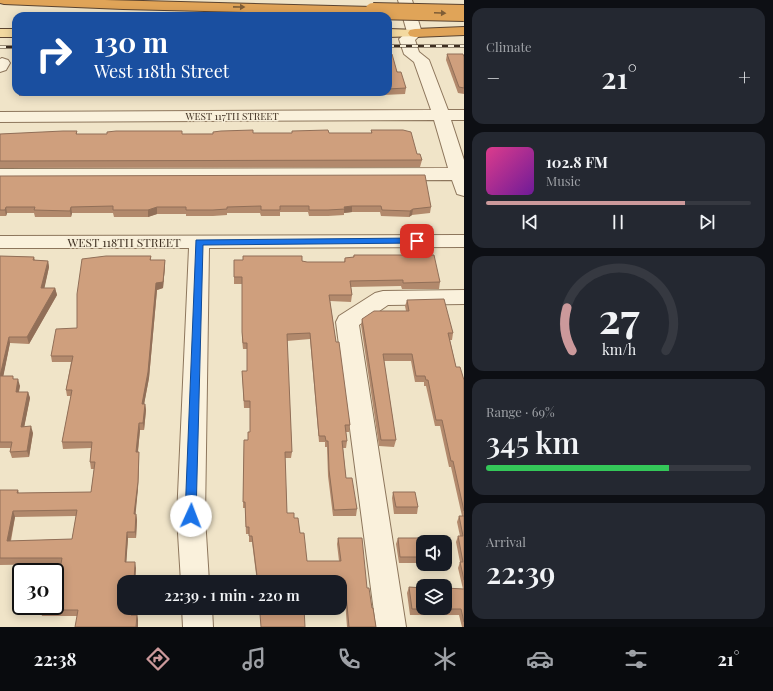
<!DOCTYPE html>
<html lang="en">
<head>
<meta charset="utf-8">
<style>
  :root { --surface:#171b24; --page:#242831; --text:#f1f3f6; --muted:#9ea1a6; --line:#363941; --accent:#cc999b }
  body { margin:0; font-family:"Playfair Display",serif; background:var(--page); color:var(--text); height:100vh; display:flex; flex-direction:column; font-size:15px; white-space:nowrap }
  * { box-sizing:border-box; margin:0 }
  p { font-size:13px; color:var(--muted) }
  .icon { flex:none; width:22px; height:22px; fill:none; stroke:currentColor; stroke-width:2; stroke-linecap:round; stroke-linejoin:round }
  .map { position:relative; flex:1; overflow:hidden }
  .drawer { display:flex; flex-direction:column; gap:8px; padding:8px; background:#0d0f14; width:309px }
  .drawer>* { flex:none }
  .top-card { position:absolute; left:12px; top:12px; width:380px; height:84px; border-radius:12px; box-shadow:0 2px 10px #0003; background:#1a4fa0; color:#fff; overflow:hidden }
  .controls { position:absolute; left:416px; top:535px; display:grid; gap:8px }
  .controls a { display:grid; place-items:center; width:36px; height:36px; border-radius:8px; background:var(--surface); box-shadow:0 2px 10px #0003; font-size:20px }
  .speed { position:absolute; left:12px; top:563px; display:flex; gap:8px; font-size:20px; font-weight:700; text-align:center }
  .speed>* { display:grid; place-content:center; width:52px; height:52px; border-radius:50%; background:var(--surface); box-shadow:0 2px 10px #0003; line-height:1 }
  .speed .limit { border:2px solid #111; border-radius:6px; background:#fff; color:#111 }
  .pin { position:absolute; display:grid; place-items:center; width:34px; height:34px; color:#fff; margin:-17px; border-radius:8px; box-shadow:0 2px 6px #0006 }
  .me { position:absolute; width:44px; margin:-22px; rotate:2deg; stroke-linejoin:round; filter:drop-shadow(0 0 3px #0008) }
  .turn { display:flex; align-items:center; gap:14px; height:84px; padding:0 16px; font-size:18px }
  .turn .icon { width:52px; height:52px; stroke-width:2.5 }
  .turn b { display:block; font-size:28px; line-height:34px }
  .big { font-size:30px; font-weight:600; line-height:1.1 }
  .drawer .widget { flex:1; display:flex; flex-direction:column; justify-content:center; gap:6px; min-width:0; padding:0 14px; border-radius:12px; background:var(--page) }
  .drawer .dial { align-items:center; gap:0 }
  .dial svg { height:104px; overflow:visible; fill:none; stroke:var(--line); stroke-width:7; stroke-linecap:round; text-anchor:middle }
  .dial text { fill:var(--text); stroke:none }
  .song { display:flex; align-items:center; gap:12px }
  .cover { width:48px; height:48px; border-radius:6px; background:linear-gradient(135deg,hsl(330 70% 55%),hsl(280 70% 35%)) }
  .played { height:4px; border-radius:2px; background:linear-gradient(90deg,var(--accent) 75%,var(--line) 75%) }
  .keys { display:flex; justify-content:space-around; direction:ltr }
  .heat { display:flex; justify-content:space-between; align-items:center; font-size:22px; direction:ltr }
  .charge { height:6px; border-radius:3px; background:linear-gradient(90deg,#34c759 69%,var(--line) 0) }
  .trip { position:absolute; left:117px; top:575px; width:230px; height:40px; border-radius:12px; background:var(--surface); box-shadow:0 2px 10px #0003; font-weight:600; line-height:40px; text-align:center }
  .tabs { display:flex; height:64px; justify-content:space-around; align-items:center; background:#090b0e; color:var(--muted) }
  .tabs .icon { width:28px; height:28px }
  .tabs .active { color:var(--accent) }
  .tabs b { font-size:18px; color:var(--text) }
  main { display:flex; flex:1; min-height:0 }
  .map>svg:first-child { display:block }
</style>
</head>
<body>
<main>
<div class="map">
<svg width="464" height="627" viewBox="0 0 464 627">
  <rect width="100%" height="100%" fill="#f0e4c8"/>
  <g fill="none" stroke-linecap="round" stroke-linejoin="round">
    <g stroke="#8d765c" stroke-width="2">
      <g id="minor">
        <path d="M398 0H412L422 33 415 40 419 52 429 60 448 110H464V120H451L464 160V196L457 194 452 180 0 181V169L448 168 434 120 0 122V112L431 110 414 62 404 54 399 39 407 32Z"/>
        <path d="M2 58 8 60 10 63 6 70 0 72V59Z"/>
        <path d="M464 235V247L209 248 205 517 209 582H181L177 517 189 248H0V236Z"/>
        <path d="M464 290V304L388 305 359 325 406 627H376L336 322 339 316 375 293 383 291Z"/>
        <path d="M182 608H212L213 627H183Z"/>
      </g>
    </g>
    <g stroke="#5b4430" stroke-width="2">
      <g id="major">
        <rect x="0" y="29" width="16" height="8"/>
        <path d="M388 29 420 30 422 33 420 36 388 37Z"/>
      </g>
    </g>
    <g stroke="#5b4430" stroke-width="2">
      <g id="highway">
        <path d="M0 0H105L373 7 378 8 380 11 378 14 373 15 123 9 4 4 0 3Z"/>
        <path d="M464 27V35L415 37 410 36 408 33 410 30 415 29Z"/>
      </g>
    </g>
    <use href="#minor" fill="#faf1dc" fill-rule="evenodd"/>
    <use href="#major" fill="#f3d9a0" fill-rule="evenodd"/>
    <use href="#highway" fill="#e0a458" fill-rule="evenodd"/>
    <g stroke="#3d2e20" stroke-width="3">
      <g id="rail">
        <path d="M388 46H464"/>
        <path d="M0 47H16"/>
      </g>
    </g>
    <use href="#rail" stroke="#f7eed8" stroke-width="2" stroke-dasharray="6" stroke-linecap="butt"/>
    <g stroke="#5b4430" stroke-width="18" stroke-linecap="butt">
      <path id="highway-bridge" d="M373 11 464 13"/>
    </g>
    <use href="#highway-bridge" stroke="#e0a458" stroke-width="16"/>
  </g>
  <g fill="#b2896c" fill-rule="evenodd">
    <path d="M388 54 406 88 405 94 383 95H235V92H388Z"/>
    <path d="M447 54 464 57V94L458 93 446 60Z"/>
    <path d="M16 79V91H15L14 85Z"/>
    <path d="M19 92H59L58 96H19Z"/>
    <path d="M86 92H102L101 96H87Z"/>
    <path d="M137 92H200V94L138 95Z"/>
    <path d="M371 130 417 154 422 160 420 167 0 168V134L77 131V134H107L182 131V134L371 133Z"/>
    <path d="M0 176 431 207 430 213 412 215 409 217 381 216 380 212H352L344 213V215L328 216H309L308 212H280V216H261L260 213H227V215L213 216H186V214H157L148 217H114L113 213H72L71 217H35L34 213H7L6 216H0Z"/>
    <path d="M354 255 440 282 439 289H402L401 286 351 287 352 295 351 302 330 301 336 342 350 425 349 432H346L347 441 346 448H343L346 478 357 509 356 516H333L328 476 327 447H325V442H319L310 339 287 341 292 452 291 458H285L287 513 294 518 300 533 307 561H339L337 544 338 538 367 588 376 627H347L345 600H340V582H257L252 542H249V534H246L245 508H243L244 440H248L250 432V408H244L242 371H247V349H243L242 339V284H234V277L302 261 307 262H344L345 258 353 257Z"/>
    <path d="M0 256 34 257 35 260 48 261 49 267 44 288H55L57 295 29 344 10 343 3 376 14 379 20 386 19 392H28L30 398 24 427 33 433 29 457 12 458 10 452 11 448H0Z"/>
    <path d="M151 256V260L165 266 163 288 157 290 149 378 144 404H145L146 410 144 430H140L138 452 139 459 138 488 135 514H136L137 520 136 538H128L126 562 136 568 135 582H124V608H133V615H137L138 620 77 616H42L40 610 57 587 61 564 0 565V490H18L19 493 91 492 94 469H91L90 462 91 448 63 449 62 442 71 396H67L66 390 71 362H52L51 356 77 328ZM76 516 72 539 11 541 15 517Z"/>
    <path d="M407 300 453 333 452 340H450L456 367 464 380V627H462L459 615H410L407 593 409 587 463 589 458 568 460 562 456 542 458 536H460L457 522 459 516H462L451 467H449L440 426H435L426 386H424V382H415L411 361H384L396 440 394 447 379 446 361 325 362 319 406 311 405 306Z"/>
    <path d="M393 492 418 507 417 514H394L392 498Z"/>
    <path d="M398 538 422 557 421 563H399L396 544Z"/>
  </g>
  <g fill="#916f58">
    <path d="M352 206V212L344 213V207Z"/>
    <path d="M6 207 7 213 6 216 5 210Z"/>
    <path d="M71 207 72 213 71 217 70 211Z"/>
    <path d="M157 207V214L148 217V210Z"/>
    <path d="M413 209 412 215 409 217 410 211Z"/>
    <path d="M165 260V266L163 288 157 290 149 378 143 410 142 404 156 283Z"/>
    <path d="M48 261 49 267 43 295 41 288Z"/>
    <path d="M55 288 57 295 29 344 27 337Z"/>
    <path d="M9 337 10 343 2 383 0 376Z"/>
    <path d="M18 379 20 386 17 398 16 392Z"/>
    <path d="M28 392 30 398 23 433 21 427Z"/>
    <path d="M145 404 146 410 144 430 143 423Z"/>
    <path d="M139 423 140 430 137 459 136 452Z"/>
    <path d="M31 426 33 433 29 457 27 451Z"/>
    <path d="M139 452V459L138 488 135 520 134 514Z"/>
    <path d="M13 511 15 517 9 547 7 541Z"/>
    <path d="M136 514 137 520 136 538 135 532Z"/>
    <path d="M127 532 128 538 126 568 125 562Z"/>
    <path d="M135 562 136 568 135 582H134Z"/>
    <path d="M132 608H133L132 620 131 615Z"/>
    <path d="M137 615 138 620V627H136Z"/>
  </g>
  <g fill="#cf9f7d" stroke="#916f58" fill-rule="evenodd">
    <path d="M388 54H392L397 72H401L406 88 388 89Z"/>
    <path d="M447 54H463L464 57V88L459 87Z"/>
    <path d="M16 79V85H14Z"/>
    <path d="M253 130V133H292V131L328 130 329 133H372L371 130H403L411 132 417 154H420L422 160 0 161V134L63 131H77L76 134H107V132L116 131H182V134H213V132L221 131Z"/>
    <path d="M425 175 431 207 413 209 410 211 382 210 381 206H352L344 207 345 209 328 210H309V206H280V210H261V206L227 207V209L213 210H186V207H157L148 210H113V206L71 207 70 211 34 210 35 207H6L5 210H0V176Z"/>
    <path d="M354 255H434L440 282 403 283V280L350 281 352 295H329L336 342H339L350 425H345L347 441H342L346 478H352L357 509 334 510 329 470 328 441H326L325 436H319L310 333 287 334 292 452H285L287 513H294V518H298L300 533H304L307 561H341L338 538H362L367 588H369L372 608H373L376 627H349L346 594H340V582H265L264 576H257L252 536H249V527H246L245 502H243L244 440H248V432H250V401H244L242 371H247V343H243L242 332V277H234V260H243V256H302V261L307 262H345V258L354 257Z"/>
    <path d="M0 256 34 257 33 260 48 261 41 288H55L27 337H9L0 376Z"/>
    <path d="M106 256H151L150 260H165L163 282 156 283 148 372 142 404H145L143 423H139L136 452H139L138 482 134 514H136L135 532H127L125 562H135L134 582H124V608H132L131 615H137L136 627H75L78 610H40L41 606H55V587H57L62 558H0V490H18L17 493 91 492 95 462H90L92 442H62L72 390H66L73 356H51L56 329 77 328V294L82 259ZM77 510 72 539 7 541 13 511Z"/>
    <path d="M444 299 453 333H448L456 367H460L464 380V511L453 461H451L442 420H436L428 380H426L425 376H416L412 354H383L396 440H381L362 319 374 311H409L407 300Z"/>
    <path d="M0 376H13V379H18L16 392H28L21 427 31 426 27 451 10 452 12 442H0Z"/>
    <path d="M393 492H415L418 507H396Z"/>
    <path d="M459 516H464V580L460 562H463L458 536H463Z"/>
    <path d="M398 538H420L422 557H400Z"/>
    <path d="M409 587 423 588V608H445V588L464 589V622L461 609H412Z"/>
    <path d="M267 608H304L305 627H261L260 614H268Z"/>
  </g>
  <defs><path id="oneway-solid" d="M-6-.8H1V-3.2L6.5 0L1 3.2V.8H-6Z"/></defs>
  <g fill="#7e5d36">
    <use href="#oneway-solid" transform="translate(239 7) rotate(1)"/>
    <use href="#oneway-solid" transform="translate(440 13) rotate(2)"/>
  </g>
  <path fill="#1a73e8" stroke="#114b97" d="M417 238 420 239 422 241 420 243 203 245 196 516 195 520 191 521 187 520 185 516 196 240Z"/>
  <g text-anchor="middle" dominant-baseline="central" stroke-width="3" stroke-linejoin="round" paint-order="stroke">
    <g font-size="10" fill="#3d2e20" stroke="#f7eed8">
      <text x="232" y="116">WEST 117TH STREET</text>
    </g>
    <g font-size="12" fill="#3d2e20" stroke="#f7eed8">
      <text x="124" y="242">WEST 118TH STREET</text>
    </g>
  </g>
</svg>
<div class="controls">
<a><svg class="icon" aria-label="sound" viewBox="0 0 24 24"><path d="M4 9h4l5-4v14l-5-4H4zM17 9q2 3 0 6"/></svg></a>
<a><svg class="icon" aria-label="layers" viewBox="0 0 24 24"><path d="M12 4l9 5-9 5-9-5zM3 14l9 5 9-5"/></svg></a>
</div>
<div class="speed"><div class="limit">30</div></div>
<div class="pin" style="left:417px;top:241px;background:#d93025"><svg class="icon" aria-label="arrive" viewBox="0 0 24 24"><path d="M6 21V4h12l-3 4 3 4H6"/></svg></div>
<svg class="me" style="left:191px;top:516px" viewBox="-20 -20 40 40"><circle r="19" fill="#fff"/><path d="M0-13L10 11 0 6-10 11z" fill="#1a73e8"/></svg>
<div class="trip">22:39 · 1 min · 220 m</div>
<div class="top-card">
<div class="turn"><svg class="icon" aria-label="right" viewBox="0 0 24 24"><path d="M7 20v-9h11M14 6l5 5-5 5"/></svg><div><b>130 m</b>West 118th Street</div></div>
</div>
</div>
<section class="drawer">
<div class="widget"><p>Climate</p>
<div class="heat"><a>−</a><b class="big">21°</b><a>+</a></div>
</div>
<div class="widget">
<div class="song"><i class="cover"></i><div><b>102.8 FM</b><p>Music</p></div></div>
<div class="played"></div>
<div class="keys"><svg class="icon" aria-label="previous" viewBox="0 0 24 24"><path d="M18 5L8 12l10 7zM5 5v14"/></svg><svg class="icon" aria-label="pause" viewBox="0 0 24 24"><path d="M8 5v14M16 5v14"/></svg><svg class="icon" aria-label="next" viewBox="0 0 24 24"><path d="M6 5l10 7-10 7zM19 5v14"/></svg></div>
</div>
<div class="widget dial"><svg viewBox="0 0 100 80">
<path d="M14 69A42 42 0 1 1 86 69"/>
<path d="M14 69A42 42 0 0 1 10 36" stroke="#cc999b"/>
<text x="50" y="56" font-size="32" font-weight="700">27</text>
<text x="50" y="72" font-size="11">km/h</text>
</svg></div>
<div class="widget"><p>Range · 69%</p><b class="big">345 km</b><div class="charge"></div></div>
<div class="widget"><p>Arrival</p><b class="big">22:39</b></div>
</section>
</main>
<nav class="tabs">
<b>22:38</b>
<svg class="icon active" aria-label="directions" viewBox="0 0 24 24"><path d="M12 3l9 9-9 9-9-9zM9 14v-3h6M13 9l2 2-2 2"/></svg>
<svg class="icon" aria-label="music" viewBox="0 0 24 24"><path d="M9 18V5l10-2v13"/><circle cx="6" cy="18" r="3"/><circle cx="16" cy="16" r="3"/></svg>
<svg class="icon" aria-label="phone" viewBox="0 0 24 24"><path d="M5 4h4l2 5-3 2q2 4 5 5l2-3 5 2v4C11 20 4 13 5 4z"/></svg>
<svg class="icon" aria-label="climate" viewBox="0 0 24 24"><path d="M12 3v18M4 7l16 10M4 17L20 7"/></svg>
<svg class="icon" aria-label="car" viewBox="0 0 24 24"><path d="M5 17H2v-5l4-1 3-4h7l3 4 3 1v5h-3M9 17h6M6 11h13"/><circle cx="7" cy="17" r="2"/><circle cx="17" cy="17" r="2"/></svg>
<svg class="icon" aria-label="filters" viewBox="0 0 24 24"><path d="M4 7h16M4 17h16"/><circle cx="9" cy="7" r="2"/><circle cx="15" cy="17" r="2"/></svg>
<b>21°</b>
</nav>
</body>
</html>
